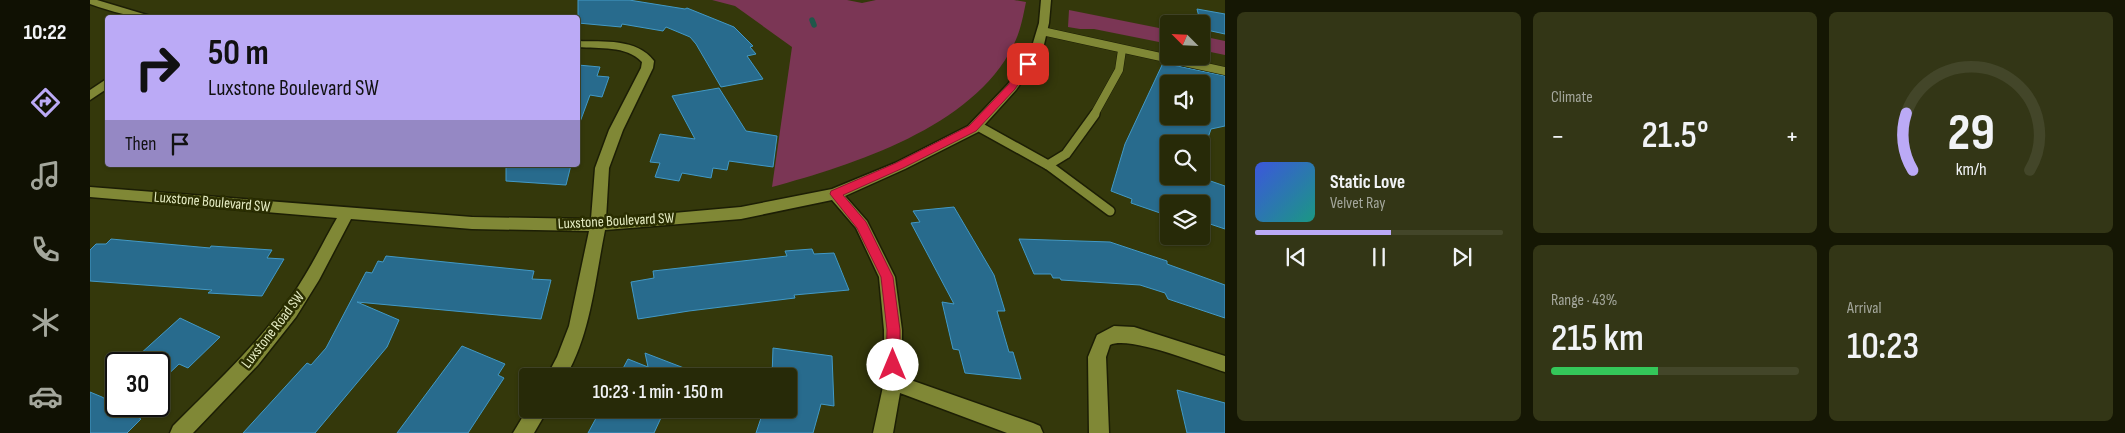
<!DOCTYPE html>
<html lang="en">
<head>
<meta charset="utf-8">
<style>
  :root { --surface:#272a08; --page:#333616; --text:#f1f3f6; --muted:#a4a79c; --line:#434629; --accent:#bbaaf6 }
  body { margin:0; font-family:"Sofia Sans Condensed",sans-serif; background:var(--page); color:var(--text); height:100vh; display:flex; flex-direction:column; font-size:19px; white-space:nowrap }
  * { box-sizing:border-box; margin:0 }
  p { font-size:16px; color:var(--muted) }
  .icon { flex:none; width:28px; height:28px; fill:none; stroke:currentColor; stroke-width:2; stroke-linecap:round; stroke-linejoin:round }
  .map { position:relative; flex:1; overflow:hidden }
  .sheet { display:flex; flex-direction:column; gap:12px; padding:12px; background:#151704; width:900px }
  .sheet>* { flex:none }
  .top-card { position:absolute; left:15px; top:15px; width:475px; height:152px; border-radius:5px; box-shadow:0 1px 4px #0004,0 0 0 1px var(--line); background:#bbaaf6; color:#111; overflow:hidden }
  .needle { width:32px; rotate:294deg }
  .controls { position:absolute; left:1070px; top:15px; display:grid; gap:10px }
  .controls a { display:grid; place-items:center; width:50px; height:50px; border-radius:5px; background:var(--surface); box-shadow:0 1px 4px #0004,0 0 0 1px var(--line); font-size:25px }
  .speed { position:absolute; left:15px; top:352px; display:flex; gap:10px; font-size:25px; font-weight:700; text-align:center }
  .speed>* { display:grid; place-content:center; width:65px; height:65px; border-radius:50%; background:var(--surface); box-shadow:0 1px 4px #0004,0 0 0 1px var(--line); line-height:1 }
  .speed .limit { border:2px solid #111; border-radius:8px; background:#fff; color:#111 }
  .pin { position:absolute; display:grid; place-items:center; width:42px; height:42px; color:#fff; margin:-21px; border-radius:10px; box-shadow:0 2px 8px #0006 }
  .me { position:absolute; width:55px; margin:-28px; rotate:0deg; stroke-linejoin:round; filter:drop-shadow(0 0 4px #0008) }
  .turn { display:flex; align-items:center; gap:18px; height:105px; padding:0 20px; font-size:22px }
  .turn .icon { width:65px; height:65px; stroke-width:2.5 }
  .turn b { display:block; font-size:35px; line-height:42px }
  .then { display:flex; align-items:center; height:48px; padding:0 20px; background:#0003; gap:10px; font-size:19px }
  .big { font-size:38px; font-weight:600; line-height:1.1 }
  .sheet .widget { flex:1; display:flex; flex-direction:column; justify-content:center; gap:8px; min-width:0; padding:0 18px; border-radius:8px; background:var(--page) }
  .sheet .dial { align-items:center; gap:0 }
  .dial svg { height:130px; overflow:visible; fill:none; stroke:var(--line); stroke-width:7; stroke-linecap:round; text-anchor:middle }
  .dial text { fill:var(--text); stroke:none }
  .song { display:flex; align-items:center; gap:15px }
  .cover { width:60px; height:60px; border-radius:8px; background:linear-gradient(135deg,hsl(230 70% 55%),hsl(170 70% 35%)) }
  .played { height:5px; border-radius:2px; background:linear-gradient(90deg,var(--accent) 55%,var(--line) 55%) }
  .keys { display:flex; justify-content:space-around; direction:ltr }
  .heat { display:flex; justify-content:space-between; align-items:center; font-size:28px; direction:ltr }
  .charge { height:8px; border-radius:4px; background:linear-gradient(90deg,#34c759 43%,var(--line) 0) }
  .sheet .tiles { flex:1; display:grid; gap:12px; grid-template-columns:repeat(3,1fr) }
  .widget:first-child { grid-row:span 2 }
  .trip { position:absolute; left:429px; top:368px; width:278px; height:50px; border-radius:5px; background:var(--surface); box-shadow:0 1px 4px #0004,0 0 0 1px var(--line); font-weight:600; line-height:50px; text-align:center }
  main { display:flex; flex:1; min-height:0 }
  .menu { display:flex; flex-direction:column; width:90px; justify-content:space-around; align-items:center; background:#101103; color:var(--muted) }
  .menu .icon { width:35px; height:35px }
  .menu .current { color:var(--accent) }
  .menu b { font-size:22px; color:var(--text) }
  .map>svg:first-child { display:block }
</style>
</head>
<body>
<main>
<nav class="menu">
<b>10:22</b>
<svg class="icon current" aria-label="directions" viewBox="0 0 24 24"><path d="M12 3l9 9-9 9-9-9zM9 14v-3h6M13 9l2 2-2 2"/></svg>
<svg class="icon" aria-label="music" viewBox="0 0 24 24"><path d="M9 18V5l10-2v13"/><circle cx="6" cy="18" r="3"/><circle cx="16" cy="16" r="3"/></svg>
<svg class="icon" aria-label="phone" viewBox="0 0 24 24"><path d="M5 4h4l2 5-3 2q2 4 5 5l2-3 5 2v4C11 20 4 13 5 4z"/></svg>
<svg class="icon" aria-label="climate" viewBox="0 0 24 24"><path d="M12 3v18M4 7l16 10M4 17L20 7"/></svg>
<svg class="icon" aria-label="car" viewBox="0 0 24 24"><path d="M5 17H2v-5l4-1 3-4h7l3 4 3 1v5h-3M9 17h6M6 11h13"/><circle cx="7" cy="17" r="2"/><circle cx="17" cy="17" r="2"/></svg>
</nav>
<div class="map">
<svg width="1135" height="433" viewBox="0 0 1135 433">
  <rect width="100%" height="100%" fill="#34380b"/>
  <g fill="#7b3655">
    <path d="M622 0H757L772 3 786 0H924L936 2C933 17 930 33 923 46 883 127 763 165 682 187L702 47 645 6Z"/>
    <path d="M979 10 1079 30V44L1004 29H990L978 27Z"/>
    <path d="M1111 36 1135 41V55L1111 50Z"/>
  </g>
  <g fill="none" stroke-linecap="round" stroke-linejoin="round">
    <path stroke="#1f574a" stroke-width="5.5" d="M722 20 724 25"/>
  </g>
  <g fill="#286b8d" stroke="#4299c6" fill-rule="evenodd">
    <path d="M488 0H539L595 9 597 8 644 27 663 46 660 47 666 54 657 56 673 79 631 87 606 44 600 37 576 27 573 31 532 24 531 27 488 23Z"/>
    <path d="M1107 9 1135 14V34L1112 29Z"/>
    <path d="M1073 63 1135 76V126L1121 129 1111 158V144H1079V176H1106L1135 186V229L1111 221V204H1079V212H1077L1076 215 1041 203 1042 199 1021 191 1035 144ZM1079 84H1111V116H1079Z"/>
    <path d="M488 65 510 67 507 76 519 77 512 97 500 95 490 122 488 121Z"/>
    <path d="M629 88 656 131 687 136 683 167 639 161 637 170 623 168 621 178 592 173 589 181 565 177 570 163 560 162 570 134 605 139 582 96Z"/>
    <path d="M416 165H481L476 185 416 181Z"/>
    <path d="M864 207 904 275 915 311H907L919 352H923L931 379 875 373 869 350 863 349 852 302 864 304 821 223 830 222 823 211Z"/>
    <path d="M21 239 120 248 121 246 182 250 177 258 194 259 172 296 118 293 122 290 0 281V250L6 244H16Z"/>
    <path d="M929 239 1020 242 1077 261V264L1135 285V318L1078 299 1075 293 1050 285 971 280 970 278H963L961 274H944Z"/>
    <path d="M722 249 724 254 744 253 759 290 704 295 705 298 599 311 548 319 541 282 564 278 563 271 697 256 695 251Z"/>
    <path d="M296 256 444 271 442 279 461 280 451 319 267 302 309 320 297 347 225 433H153L217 363 221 365 236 348 276 272 282 273 288 261 293 262Z"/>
    <path d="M90 318 130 337 98 368 89 364 69 383V364H39Z"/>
    <path d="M372 346 415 364 408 375 414 378 378 433H307Z"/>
    <path d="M683 348 742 356 744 406 731 404 723 433H666L674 409H698V376H682Z"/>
    <path d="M555 353 594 368 590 376H529L538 359 558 367Z"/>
    <path d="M1087 390 1135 403V433H1097Z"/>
    <path d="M0 392 12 397 51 419 37 433H0Z"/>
    <path d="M511 409H575L564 433H498Z"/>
  </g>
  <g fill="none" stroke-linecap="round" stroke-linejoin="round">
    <g stroke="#1c1e05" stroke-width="9">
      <g id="lane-far1">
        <path d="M952 31 1135 71"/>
        <path d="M1004 115 1029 70 1032 50"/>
      </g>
    </g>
    <g stroke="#1c1e05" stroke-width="12">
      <g id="lane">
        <path d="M886 125 958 165 1020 211"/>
        <path d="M958 165 976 154 1005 114"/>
      </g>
    </g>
    <g stroke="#1c1e05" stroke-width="3">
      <g id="street">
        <path d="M0 0H7L67 18C43 18 23 12 0 4Z"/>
        <path d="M951 0H961L959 23 952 53 926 90 888 132 815 169 755 196 777 221 805 277 812 330V377L943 423 950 426 953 433H917L810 393 803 433H783L794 382V330L789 277 766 228 742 200 651 219 515 230C505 279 501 333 476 376H457L467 357 479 326 499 231 382 229 261 219 229 280 206 317 168 365 103 433H80L83 426C124 385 167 345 201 297 219 272 232 244 247 218L0 197V187L382 217 501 219 505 168 519 130 551 68 552 62C536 45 509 49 488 47V41C513 42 547 38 564 61L563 68 533 130 519 168 516 219 651 207 742 189 805 163 878 126 918 84 940 53 949 23Z"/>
        <path d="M18 78V88L0 100V90Z"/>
        <path d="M1024 326 1044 327 1135 356V372C1112 365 1039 335 1020 345L1016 357 1019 433H999L998 357 1007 335Z"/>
        <path d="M438 408 458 409 444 433H423Z"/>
      </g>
    </g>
    <use href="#lane-far1" stroke="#808836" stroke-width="8"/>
    <use href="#lane" stroke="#808836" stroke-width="9"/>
    <use href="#street" fill="#808836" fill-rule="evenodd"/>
  </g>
  <path fill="#e11d48" stroke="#92132f" d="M934 62H938L942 64 925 89 886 131 813 168 753 195 776 222 803 277 810 330V365L808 369 803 371 798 369 796 365 797 330 791 277 767 228 740 194 741 191 806 163 879 126 918 85Z"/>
  <g text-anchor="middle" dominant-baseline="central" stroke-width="5" stroke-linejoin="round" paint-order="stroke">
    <g font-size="15" fill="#e5ecc3" stroke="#2a2e01">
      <text transform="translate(122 202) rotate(5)">Luxstone Boulevard SW</text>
      <text transform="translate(526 221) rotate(-3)">Luxstone Boulevard SW</text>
      <text transform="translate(183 330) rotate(-52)">Luxstone Road SW</text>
    </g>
  </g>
</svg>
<div class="controls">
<a><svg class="needle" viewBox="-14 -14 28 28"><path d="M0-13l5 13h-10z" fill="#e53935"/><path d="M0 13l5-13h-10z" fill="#a4a79c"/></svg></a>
<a><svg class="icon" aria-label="sound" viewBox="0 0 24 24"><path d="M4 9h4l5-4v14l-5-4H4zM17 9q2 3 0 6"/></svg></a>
<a><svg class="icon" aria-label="search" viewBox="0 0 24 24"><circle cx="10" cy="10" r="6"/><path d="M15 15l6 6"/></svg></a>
<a><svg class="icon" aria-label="layers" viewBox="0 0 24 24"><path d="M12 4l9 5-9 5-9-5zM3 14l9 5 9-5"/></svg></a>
</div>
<div class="speed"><div class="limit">30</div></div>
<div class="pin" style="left:938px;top:64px;background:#d93025"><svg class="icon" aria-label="arrive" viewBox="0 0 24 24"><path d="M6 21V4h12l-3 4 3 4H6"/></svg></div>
<svg class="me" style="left:803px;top:365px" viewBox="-20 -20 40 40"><circle r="19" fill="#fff"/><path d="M0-13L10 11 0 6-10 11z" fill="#e11d48"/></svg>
<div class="trip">10:23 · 1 min · 150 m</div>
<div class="top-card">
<div class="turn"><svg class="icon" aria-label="right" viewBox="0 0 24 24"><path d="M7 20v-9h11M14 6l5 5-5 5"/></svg><div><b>50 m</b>Luxstone Boulevard SW</div></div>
<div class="then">Then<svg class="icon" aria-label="arrive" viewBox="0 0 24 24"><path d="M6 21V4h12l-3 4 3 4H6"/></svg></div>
</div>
</div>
<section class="sheet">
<div class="tiles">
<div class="widget">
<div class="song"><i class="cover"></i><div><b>Static Love</b><p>Velvet Ray</p></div></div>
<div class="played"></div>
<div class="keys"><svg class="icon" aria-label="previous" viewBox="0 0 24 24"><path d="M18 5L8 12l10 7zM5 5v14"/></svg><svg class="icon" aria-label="pause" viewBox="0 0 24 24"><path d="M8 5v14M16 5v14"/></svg><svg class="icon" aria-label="next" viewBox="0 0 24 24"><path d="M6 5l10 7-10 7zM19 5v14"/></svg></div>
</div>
<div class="widget"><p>Climate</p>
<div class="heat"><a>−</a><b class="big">21.5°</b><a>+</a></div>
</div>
<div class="widget dial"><svg viewBox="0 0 100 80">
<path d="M14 69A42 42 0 1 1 86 69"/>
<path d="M14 69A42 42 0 0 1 10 34" stroke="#bbaaf6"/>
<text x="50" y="56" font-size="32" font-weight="700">29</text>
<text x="50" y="72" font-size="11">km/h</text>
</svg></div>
<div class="widget"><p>Range · 43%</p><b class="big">215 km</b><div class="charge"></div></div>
<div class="widget"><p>Arrival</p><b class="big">10:23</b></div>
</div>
</section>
</main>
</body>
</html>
